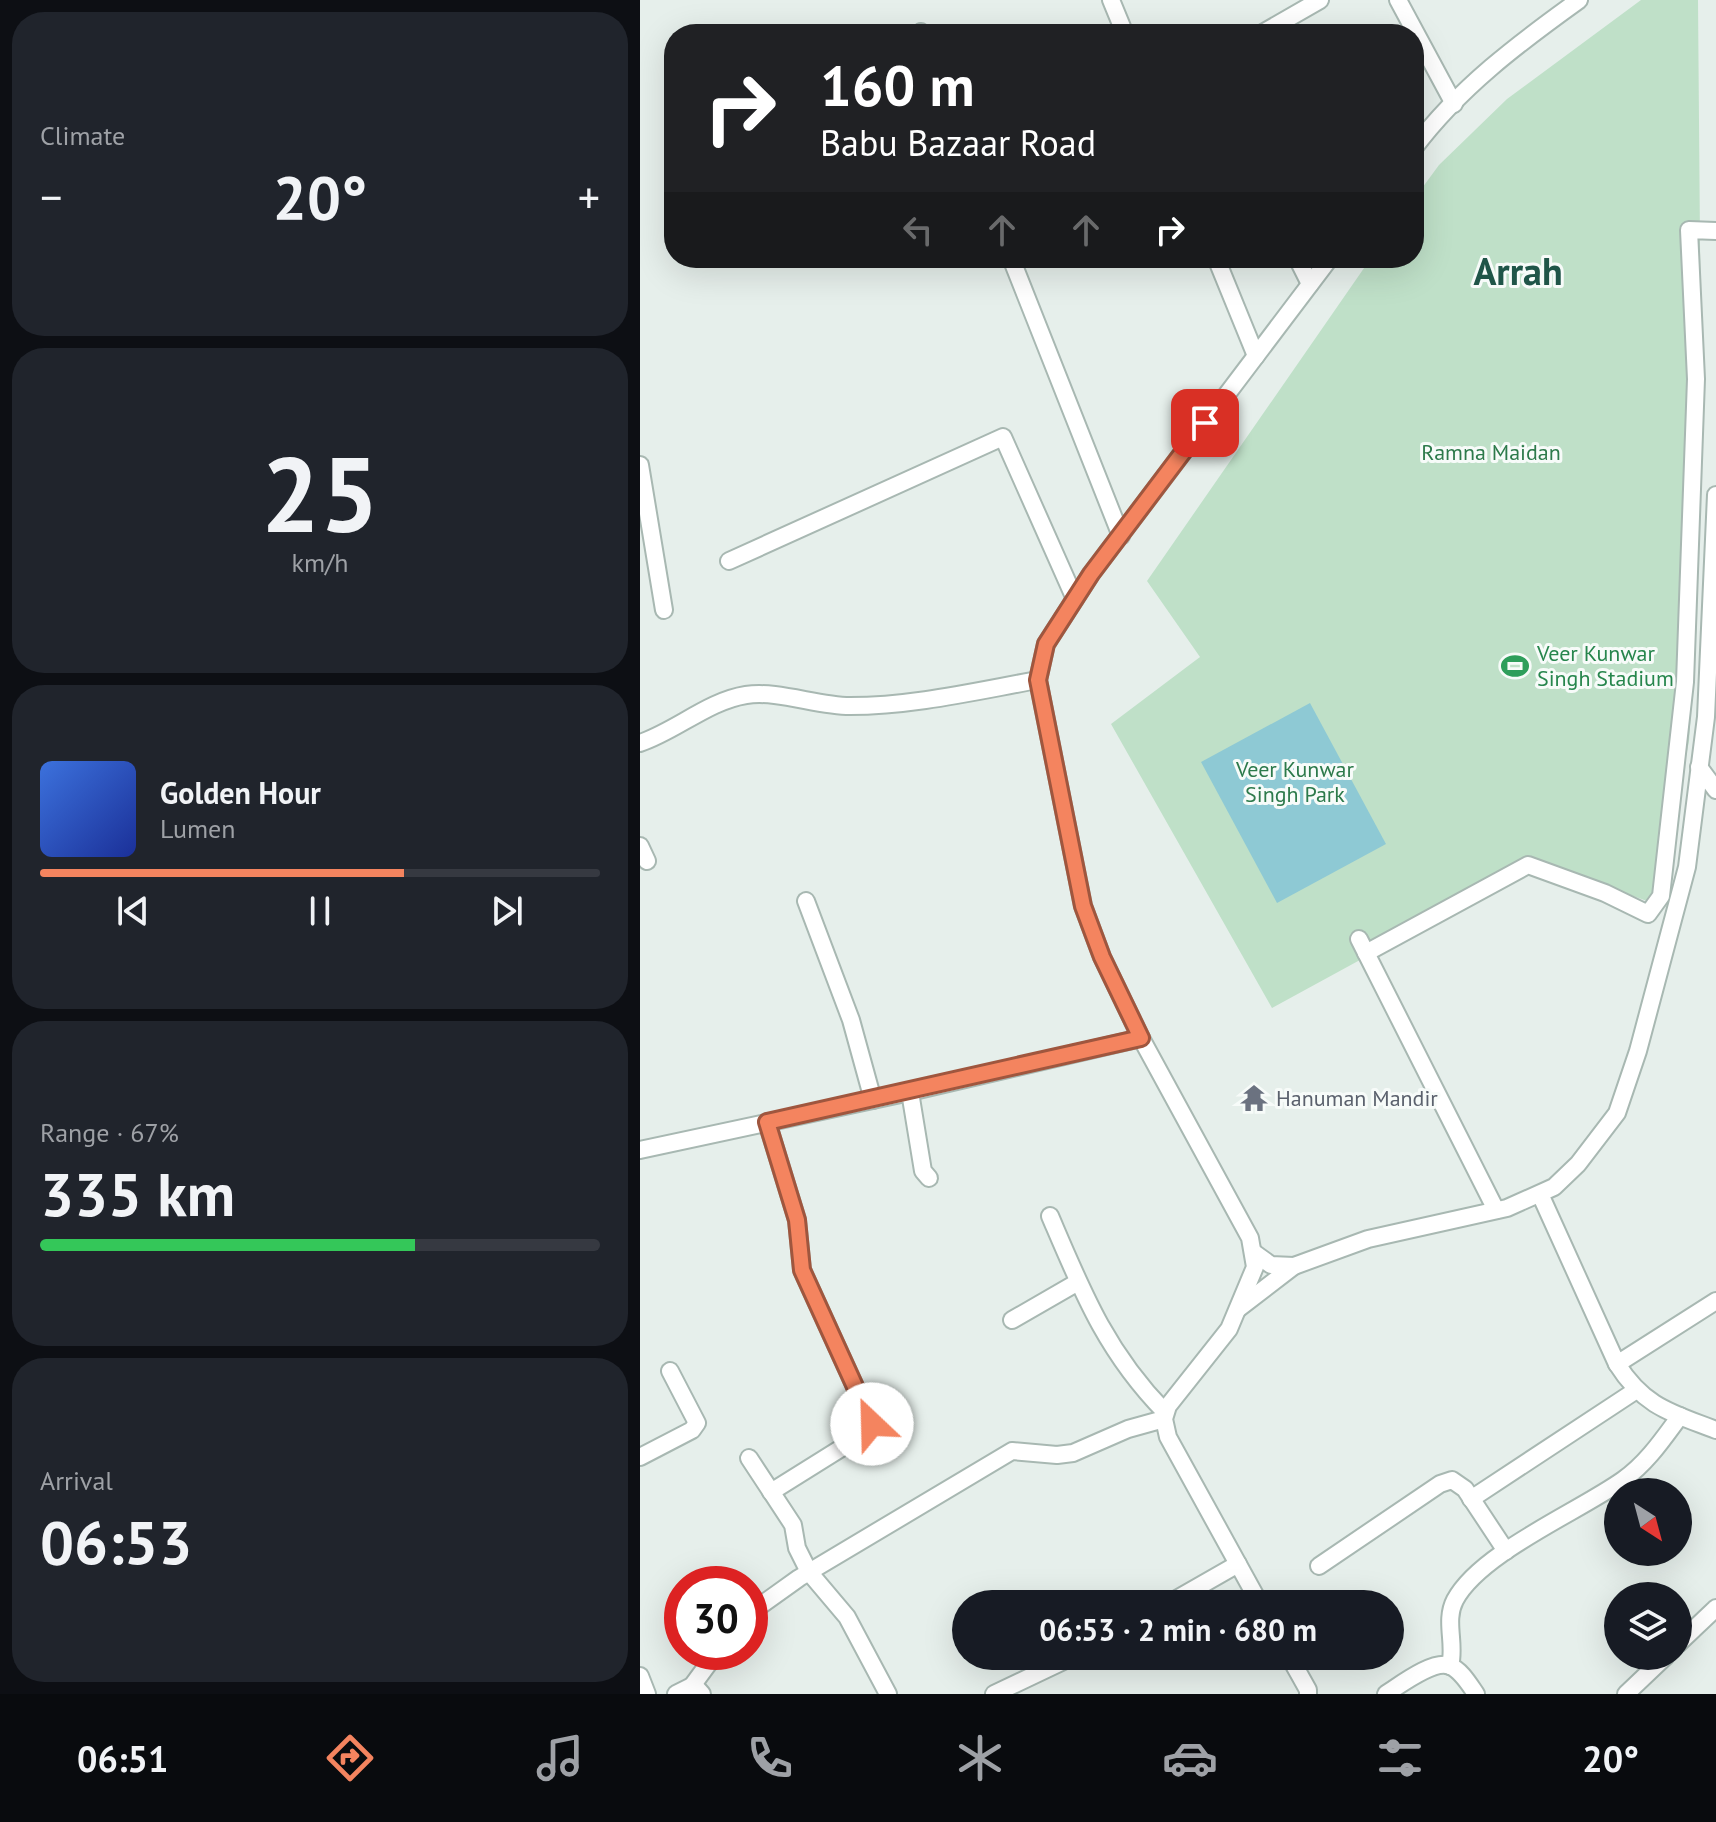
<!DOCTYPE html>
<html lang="en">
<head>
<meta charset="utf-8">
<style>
  :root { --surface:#171b24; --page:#20242c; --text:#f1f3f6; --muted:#9ea1a6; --line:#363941; --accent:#f4845f }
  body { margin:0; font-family:"PT Sans",sans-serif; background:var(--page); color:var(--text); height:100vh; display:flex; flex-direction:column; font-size:30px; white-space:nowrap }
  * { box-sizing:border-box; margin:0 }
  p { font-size:26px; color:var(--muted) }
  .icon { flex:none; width:44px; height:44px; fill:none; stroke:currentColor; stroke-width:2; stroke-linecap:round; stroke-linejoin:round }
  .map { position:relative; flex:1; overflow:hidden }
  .side { display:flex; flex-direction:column; gap:12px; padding:12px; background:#0d0f14; width:640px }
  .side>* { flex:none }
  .hud { position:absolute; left:24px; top:24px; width:760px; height:244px; border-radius:32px; box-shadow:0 8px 32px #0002; background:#202124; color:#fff; overflow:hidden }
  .needle { width:52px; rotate:144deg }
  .fabs { position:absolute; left:964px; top:1478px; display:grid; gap:16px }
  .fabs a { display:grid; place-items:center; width:88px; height:88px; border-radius:50%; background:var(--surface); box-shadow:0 8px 32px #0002; font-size:40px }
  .speed { position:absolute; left:24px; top:1566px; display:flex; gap:16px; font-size:40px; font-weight:700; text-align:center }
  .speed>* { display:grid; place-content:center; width:104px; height:104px; border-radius:50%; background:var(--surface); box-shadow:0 8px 32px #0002; line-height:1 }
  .speed .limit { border:12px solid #d22; background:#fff; color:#111 }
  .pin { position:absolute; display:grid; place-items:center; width:68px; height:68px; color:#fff; margin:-34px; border-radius:16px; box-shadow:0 4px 12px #0006 }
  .me { position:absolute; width:88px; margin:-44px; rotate:336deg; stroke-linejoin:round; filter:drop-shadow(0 0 6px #0008) }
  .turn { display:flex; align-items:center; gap:28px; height:168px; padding:0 24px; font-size:36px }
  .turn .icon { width:104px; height:104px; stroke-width:2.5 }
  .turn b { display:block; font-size:56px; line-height:68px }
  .lanes { display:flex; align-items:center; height:76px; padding:0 24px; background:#0003; justify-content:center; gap:40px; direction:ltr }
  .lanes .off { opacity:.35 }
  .big { font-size:60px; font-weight:700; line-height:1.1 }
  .side .tile { flex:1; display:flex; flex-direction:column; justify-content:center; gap:12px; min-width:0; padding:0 28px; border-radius:32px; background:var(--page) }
  .side .dial { align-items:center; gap:0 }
  .dial b { font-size:104px; line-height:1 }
  .song { display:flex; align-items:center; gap:24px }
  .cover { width:96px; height:96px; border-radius:12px; background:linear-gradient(135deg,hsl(220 70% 55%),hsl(230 70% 35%)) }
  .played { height:8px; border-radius:4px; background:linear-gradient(90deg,var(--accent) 65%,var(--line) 65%) }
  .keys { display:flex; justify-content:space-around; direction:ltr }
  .heat { display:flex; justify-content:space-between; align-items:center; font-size:44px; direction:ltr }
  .charge { height:12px; border-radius:6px; background:linear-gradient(90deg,#34c759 67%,var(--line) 0) }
  .trip { position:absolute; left:312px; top:1590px; width:452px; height:80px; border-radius:40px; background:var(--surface); box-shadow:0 8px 32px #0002; font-weight:700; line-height:80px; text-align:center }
  .tabs { display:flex; height:128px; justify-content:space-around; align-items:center; background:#090b0e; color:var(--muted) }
  .tabs .icon { width:56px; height:56px }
  .tabs .selected { color:var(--accent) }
  .tabs b { font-size:36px; color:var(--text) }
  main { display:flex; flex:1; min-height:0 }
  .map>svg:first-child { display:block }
</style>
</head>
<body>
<main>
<section class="side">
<div class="tile"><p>Climate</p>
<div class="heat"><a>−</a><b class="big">20°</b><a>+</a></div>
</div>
<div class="tile dial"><b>25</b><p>km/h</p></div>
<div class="tile">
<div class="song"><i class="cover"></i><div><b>Golden Hour</b><p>Lumen</p></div></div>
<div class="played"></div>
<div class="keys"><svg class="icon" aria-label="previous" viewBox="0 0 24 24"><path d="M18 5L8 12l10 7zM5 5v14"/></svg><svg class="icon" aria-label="pause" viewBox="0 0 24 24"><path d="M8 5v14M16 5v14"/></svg><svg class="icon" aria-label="next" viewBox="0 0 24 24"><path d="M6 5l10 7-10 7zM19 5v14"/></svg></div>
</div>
<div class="tile"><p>Range · 67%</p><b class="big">335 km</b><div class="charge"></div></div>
<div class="tile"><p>Arrival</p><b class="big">06:53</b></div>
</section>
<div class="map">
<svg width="1076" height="1694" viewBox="0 0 1076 1694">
  <rect width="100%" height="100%" fill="#e6efeb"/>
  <path fill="#bfe0c8" d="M1001 0H1058L1061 363 1057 620 1049 741 1018 905 913 867 861 883 632 1008 471 724 560 657 507 581 731 258H774V199L799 165 867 99Z"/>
  <path fill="#8ec9d4" d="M670 703 746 844 637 903 561 762Z"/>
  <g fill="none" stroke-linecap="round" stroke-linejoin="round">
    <g stroke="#a8b8b2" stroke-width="20">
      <g id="minor">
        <path d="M471 0 485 34"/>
        <path d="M758 0 814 104"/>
        <path d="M281 32 282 34"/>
        <path d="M621 34 680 0"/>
        <path d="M774 148C819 88 879 43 939 0"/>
        <path d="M371 258 481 536"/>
        <path d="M576 258 616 356"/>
        <path d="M657 258 670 284"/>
        <path d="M0 465 24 610"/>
        <path d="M89 561 363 437 435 599"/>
        <path d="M0 743C36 731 68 701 106 695 138 690 177 706 210 706 273 706 336 691 398 680"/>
        <path d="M1059 767 1076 790"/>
        <path d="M0 846 7 861"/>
        <path d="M166 901 211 1020 233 1100"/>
        <path d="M719 939 856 1210"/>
        <path d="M726 953 888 865 965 893 1008 914 1021 896 1045 682 1056 379 1049 230 1076 231"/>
        <path d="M270 1092 283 1171 289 1178"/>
        <path d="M127 1122 157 1220 162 1270 232 1424 227 1432 131 1492"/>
        <path d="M0 1150 270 1092 501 1038"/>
        <path d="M900 1194 977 1364 1076 1301"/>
        <path d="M410 1216C442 1291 466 1352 525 1412"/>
        <path d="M613 1252 631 1265 654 1266 728 1239 867 1208 914 1187 938 1164 977 1113 998 1051 1047 867 1066 717 1076 495"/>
        <path d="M598 1309 654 1266"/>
        <path d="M372 1320 438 1282"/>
        <path d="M977 1364C1004 1407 1032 1413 1076 1430"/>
        <path d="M0 1457 52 1430 57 1423 30 1371"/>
        <path d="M109 1458 153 1525 157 1548 169 1572 207 1617 248 1694"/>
        <path d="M831 1499 995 1391"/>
        <path d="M679 1566 800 1484 812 1480 825 1489 866 1551"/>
        <path d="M528 1604 598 1564"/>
        <path d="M620 1604 528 1437 524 1419 528 1406 589 1329 615 1267 610 1238 501 1038 462 957 443 906 398 680 406 644 451 574 690 258"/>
        <path d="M110 1613 159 1578 372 1451 417 1455 433 1453 488 1429 524 1419"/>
        <path d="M1038 1644 1076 1608"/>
        <path d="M649 1656 668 1690V1694"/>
        <path d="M810 1666C816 1644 804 1621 815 1600 840 1553 938 1512 983 1480 1007 1463 1023 1439 1040 1416"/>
        <path d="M0 1676 7 1694"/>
        <path d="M52 1686 77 1652"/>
        <path d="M36 1694 54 1685 62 1694"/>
        <path d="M354 1694 434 1656"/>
        <path d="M746 1694C760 1685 794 1659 810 1666 821 1670 829 1684 836 1694"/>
        <path d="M986 1694 1026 1656"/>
      </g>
    </g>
    <use href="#minor" stroke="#fff" stroke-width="16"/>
  </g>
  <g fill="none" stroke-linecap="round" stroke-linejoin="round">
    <g stroke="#9f563e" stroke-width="20">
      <path id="route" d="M232 1424 162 1270 157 1220 127 1122 501 1038 462 957 443 906 398 680 406 644 451 574 565 423"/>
    </g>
    <use href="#route" stroke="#f4845f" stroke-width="14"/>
  </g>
  <defs>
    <g id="stadium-bare" transform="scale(2.16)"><path d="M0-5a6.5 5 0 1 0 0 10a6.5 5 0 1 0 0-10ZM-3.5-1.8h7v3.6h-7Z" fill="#2e9e5b" stroke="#f7fbf9" stroke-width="2.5" paint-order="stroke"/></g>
    <g id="temple-bare" transform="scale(2.16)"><path d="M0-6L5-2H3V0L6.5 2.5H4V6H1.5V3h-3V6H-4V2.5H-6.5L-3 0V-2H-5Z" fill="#6b7280" stroke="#f7fbf9" stroke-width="2.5" paint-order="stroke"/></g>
  </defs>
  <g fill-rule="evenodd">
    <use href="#stadium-bare" x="875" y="666"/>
    <use href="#temple-bare" x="614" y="1098"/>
  </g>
  <g text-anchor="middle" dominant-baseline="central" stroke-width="6" stroke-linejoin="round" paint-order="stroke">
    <g font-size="22" fill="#2d7a4b" stroke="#f7fbf9">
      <text x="851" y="452">Ramna Maidan</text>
      <text x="655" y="769">Veer Kunwar<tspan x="655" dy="25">Singh Park</tspan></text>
    </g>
    <g font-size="22" fill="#27864d" stroke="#f7fbf9" text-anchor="start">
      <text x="897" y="653">Veer Kunwar<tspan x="897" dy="25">Singh Stadium</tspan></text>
    </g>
    <g font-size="22" fill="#5b616d" stroke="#f7fbf9" text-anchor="start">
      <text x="636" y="1098">Hanuman Mandir</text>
    </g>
    <g font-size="38" font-weight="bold" fill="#1f5548" stroke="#f7fbf9">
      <text x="878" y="270">Arrah</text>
    </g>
  </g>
</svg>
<div class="fabs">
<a><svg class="needle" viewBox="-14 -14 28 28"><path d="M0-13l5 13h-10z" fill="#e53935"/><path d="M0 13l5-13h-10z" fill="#9ea1a6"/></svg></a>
<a><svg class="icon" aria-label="layers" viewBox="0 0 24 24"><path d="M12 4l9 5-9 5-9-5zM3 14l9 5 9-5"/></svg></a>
</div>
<div class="speed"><div class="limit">30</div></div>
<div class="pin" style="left:565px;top:423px;background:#d93025"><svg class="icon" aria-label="arrive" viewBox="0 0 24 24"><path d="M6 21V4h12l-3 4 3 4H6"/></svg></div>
<svg class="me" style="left:232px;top:1424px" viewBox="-20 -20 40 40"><circle r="19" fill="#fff"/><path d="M0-13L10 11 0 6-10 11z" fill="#f4845f"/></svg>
<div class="trip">06:53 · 2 min · 680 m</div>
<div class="hud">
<div class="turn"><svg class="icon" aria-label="right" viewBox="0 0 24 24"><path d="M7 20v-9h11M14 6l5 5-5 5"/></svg><div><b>160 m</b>Babu Bazaar Road</div></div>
<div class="lanes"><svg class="icon off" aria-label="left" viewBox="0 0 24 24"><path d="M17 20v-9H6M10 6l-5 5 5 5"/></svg><svg class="icon off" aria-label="ahead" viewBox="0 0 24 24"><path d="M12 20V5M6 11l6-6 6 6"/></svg><svg class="icon off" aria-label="ahead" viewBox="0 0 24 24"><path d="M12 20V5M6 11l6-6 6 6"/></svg><svg class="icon" aria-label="right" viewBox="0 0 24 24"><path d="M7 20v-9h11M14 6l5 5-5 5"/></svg></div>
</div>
</div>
</main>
<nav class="tabs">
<b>06:51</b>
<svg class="icon selected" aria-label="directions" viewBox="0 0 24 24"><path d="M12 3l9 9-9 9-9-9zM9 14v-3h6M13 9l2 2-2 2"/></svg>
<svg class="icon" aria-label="music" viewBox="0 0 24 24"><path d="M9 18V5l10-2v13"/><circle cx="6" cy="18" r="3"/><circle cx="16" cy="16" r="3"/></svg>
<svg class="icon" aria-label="phone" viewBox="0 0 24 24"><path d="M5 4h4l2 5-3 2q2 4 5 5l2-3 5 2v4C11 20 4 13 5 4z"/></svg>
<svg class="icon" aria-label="climate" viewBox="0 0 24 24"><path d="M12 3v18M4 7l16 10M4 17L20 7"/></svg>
<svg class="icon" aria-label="car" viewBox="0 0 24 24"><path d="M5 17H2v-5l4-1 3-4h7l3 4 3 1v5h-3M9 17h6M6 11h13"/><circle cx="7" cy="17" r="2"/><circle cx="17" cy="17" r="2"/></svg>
<svg class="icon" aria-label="filters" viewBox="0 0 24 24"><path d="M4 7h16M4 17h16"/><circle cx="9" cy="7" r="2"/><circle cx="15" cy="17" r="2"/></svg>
<b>20°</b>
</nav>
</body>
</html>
